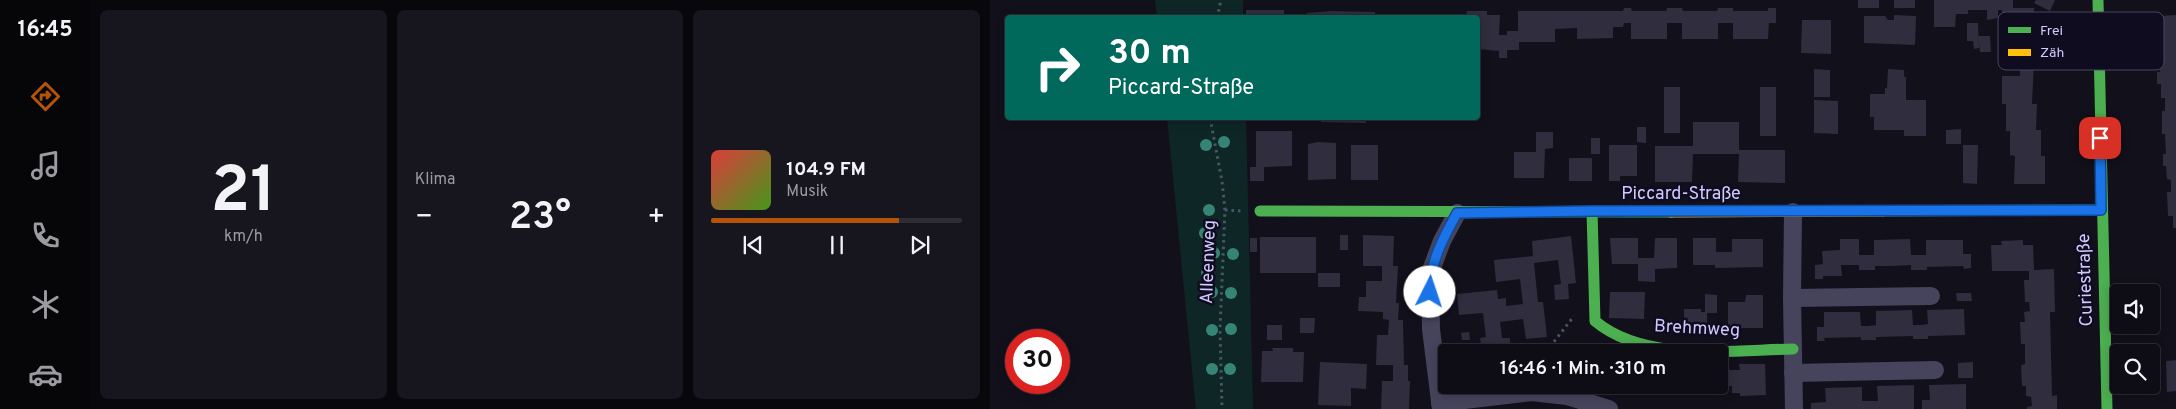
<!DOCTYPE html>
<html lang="de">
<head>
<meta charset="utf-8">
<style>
  :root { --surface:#0e0c14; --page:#17151d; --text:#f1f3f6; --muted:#9b9ba0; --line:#2e2c34; --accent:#b45309 }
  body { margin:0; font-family:Overpass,sans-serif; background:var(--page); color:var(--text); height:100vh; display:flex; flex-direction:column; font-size:19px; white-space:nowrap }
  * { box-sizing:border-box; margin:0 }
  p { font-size:16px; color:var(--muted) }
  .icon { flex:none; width:28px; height:28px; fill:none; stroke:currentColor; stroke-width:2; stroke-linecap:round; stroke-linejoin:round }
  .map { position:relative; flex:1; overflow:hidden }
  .details { display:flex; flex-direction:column; gap:10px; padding:10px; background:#08070b; width:900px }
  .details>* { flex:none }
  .hud { position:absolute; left:15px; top:15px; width:475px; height:105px; border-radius:5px; box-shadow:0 2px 12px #0003,0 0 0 1px var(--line); background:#00695c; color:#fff; overflow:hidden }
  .fabs { position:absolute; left:1120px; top:284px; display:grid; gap:10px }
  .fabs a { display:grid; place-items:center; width:50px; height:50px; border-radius:5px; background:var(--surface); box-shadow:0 2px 12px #0003,0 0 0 1px var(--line); font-size:25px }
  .speed { position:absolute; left:15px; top:329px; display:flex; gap:10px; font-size:25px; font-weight:700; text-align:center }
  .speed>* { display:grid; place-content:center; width:65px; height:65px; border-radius:50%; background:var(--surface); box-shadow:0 2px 12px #0003,0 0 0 1px var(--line); line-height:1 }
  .speed .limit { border:8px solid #d22; background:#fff; color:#111 }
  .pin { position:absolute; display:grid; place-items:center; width:42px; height:42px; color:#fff; margin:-21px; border-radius:10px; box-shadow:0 2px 8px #0006 }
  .me { position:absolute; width:55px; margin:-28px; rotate:4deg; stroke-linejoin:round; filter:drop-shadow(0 0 4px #0008) }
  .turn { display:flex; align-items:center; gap:18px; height:105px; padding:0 20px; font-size:22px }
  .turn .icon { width:65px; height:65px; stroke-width:2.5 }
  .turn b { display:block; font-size:35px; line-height:42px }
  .big { font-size:38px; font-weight:600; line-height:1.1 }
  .details .card { flex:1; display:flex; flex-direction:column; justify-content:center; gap:8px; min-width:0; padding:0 18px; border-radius:8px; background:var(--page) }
  .details .dial { align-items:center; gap:0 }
  .dial b { font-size:65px; line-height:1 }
  .song { display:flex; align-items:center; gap:15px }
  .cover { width:60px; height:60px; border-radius:8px; background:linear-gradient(135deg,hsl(0 70% 55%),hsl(100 70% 35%)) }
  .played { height:5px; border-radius:2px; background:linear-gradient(90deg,var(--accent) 75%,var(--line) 75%) }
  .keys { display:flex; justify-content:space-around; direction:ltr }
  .heat { display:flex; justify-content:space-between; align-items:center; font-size:28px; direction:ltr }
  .details .tiles { flex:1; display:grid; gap:10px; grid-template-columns:repeat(3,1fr) }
  .trip { position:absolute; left:448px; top:344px; width:290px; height:50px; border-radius:5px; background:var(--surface); box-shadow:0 2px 12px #0003,0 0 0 1px var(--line); font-weight:600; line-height:50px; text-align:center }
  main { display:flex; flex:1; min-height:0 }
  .menu { display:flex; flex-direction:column; width:90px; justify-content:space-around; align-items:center; background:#060508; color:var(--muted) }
  .menu .icon { width:35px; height:35px }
  .menu .on { color:var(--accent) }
  .menu b { font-size:22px; color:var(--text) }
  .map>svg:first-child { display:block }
</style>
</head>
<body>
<main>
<nav class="menu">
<b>16:45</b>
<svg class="icon on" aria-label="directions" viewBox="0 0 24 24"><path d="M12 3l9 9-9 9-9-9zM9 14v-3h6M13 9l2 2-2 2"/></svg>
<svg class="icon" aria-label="music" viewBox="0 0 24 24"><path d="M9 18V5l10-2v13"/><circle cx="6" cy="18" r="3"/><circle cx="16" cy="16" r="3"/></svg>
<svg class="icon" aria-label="phone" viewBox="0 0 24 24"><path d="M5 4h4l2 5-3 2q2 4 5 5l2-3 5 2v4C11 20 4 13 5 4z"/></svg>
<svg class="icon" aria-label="climate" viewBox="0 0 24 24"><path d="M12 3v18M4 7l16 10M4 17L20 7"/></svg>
<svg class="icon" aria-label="car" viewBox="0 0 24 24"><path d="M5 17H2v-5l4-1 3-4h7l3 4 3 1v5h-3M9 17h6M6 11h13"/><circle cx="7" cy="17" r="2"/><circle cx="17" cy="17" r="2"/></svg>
</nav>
<section class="details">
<div class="tiles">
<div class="card dial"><b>21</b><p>km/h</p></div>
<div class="card"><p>Klima</p>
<div class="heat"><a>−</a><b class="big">23°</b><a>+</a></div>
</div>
<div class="card">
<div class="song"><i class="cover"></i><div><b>104.9 FM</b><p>Musik</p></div></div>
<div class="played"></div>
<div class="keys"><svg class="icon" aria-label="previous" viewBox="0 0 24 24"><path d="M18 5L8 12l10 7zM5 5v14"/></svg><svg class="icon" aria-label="pause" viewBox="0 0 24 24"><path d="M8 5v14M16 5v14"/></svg><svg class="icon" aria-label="next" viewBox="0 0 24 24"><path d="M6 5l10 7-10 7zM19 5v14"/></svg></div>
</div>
</div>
</section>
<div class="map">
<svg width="1186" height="409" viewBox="0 0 1186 409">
  <rect width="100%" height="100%" fill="#12101b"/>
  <g fill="#0f2627">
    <path d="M165 0H253V17H167Z"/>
    <path d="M177 118H256L263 409H206Z"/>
  </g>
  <g fill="#302d3e">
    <rect x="868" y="0" width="21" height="8"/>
    <rect x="904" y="0" width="21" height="8"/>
    <path d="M944 0H1023V8H1044V31H1020V28H1012V10H1008V18L997 20V10H978V14H966L965 27H944Z"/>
    <path d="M1046 0H1065L1060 11 1044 3Z"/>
    <path d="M634 8H641L642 11H676L677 8H692L693 11H727L728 8H743V11H778V8H786V23H779L778 39H743V23H728V39H692V23H677V39H641V23H634L633 27H623V38L587 39V28L565 29V42H529V50H517V58H509V51L488 49V18H456V15H476L477 11H497V15H510L509 35H517V31H528V11H633Z"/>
    <rect x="256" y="10" width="38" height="8"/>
    <path d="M342 11 385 12V18H317V13Z"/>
    <path d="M904 15 926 16 925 45 874 43V16H895L898 20H904Z"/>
    <path d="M1186 15V228H1183V216H1178L1177 192H1181V180L1177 179 1176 166H1173V154H1176L1175 134H1172V111H1175V98H1171V84H1167V72H1170V52H1167L1166 29H1169V16Z"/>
    <path d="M812 20H841V54L811 53Z"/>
    <path d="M977 23H988L989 48 984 49 983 41H977Z"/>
    <path d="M988 36H1000L1001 52H990Z"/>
    <path d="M1030 61H1044L1042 104H1047L1046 130H1051V156H1055V184H1024L1025 156 1020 155V131H1016V104H1012V76H1030Z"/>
    <path d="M824 69 840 70V97H824Z"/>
    <path d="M898 69 914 70V77H916V100H936V136H914V130H884V117H880V94H895V88H897Z"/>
    <rect x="674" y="87" width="16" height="46"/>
    <rect x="770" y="87" width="16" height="49"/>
    <path d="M824 100 848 101V134L824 133Z"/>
    <path d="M331 118H376V123L331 122Z"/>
    <path d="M703 122H749V150H795V183L748 182 749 154H703L702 182H665V146H703Z"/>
    <path d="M647 127H656V143L647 142Z"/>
    <path d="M971 129V144H956V130Z"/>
    <path d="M266 131H302V166L274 167V181H260V167H266Z"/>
    <path d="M546 132H563V148L555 149 554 178H524V152H546Z"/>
    <rect x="601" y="138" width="9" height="16"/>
    <path d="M328 142 346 143V179L318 180V144Z"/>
    <rect x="361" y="145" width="27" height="35"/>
    <path d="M619 145H647V176H630V181H619Z"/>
    <path d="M973 145H988L987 184 973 183Z"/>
    <rect x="579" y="158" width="23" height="23"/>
    <rect x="350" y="235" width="8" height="15"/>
    <path d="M373 235 404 236 403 266H408L406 303H409L408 320H413L414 365H418V381H420L419 409H391L392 381H403V365H386L387 335H398L399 320 393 319V312L368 311 369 297H376V281H392V266H373Z"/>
    <path d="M581 236 586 283 578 284 579 299 565 300 564 285 571 284 568 260 544 263 548 302H553L557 337 536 339 533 319 510 322 512 338H520V345L513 346V352H492L490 338 496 337 493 313 469 315 467 294 507 290 508 299 516 298V306L533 304 530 279 506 282 504 260 543 256 542 241Z"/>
    <rect x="270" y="237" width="56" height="36"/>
    <rect x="260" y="238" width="7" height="14"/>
    <path d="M620 238H648V258H664L665 238H687V268L665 269V282L648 281V264H622Z"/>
    <path d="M703 238H726V252H742V239H773V267L725 268V265H703Z"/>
    <path d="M850 239H869V255H884V240L920 239 921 255H936V240H973V254H981V268L974 269 973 266 937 267V270H921V265L903 266H885V270H869V265H851L852 276H833V279H825V265L833 264 832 251 850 250Z"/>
    <path d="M1033 240V245H1043L1044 270 1064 269 1065 312H1060L1062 396 1067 395V409H1037V407L1042 406 1041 397 1036 396V386H1032L1031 365 1035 364V344H1031L1030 322H1035L1034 312 1040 311 1039 302H1035L1034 280H1039V271H1002L1001 245H1012L1011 241Z"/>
    <rect x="328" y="273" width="22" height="14"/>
    <path d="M620 292H655L654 319 619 318Z"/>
    <path d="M966 293H981L982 301H967Z"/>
    <path d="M715 294 727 295V313H717V333L694 332V309H711V312H715Z"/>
    <path d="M756 295H773V328H738V302H755Z"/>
    <path d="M974 309 975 335 938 336V339H923V336L886 337V340H871V337L834 338 835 341H827V327H834V312H870L871 326H878L886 325V311L922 310 923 325H930L938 324 937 310Z"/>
    <path d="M310 318H325L324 333H310Z"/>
    <rect x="277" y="325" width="15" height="15"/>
    <path d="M479 332 480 340H472L471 333Z"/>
    <path d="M282 348H303V352H314L313 382H271L272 351H283Z"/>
    <path d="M1186 360V391L1177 392 1176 361Z"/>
    <path d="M330 362 377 364 376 389 361 388V406L328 405Z"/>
    <path d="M983 362V378H968V363Z"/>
    <path d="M749 364H775L776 395 750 396V393H742V386H729V391L725 393 700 391V385H729V370H750Z"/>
    <path d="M976 384V409H932V400H940L939 385Z"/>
    <path d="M650 385H685V390L650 391Z"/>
    <path d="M924 385V409H821V403L836 402 835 388 872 387V401H888L887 386Z"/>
  </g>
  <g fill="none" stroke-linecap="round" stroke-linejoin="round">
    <g stroke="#485766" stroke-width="3" stroke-dasharray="2.5 4" stroke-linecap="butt">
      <path d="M227 18 231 0"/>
      <path d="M220 118 232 181 235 210 230 329 232 409"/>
      <path d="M235 210 252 211"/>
      <path d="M556 352 584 316"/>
    </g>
    <g stroke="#46445c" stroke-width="18">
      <path d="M803 212 802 298 804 409"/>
      <path d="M802 298 941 296"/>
      <path d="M803 373 945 370"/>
      <path d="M450 403 542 392 577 396 619 409"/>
      <path d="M451 409 441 329 440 273 452 241 467 213"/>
    </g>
    <g stroke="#4caf50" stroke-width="11">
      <path d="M1108 0 1117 409"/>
      <path d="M270 211 681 212"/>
      <path d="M602 211 605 321C655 363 742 350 803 349"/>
      <path d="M893 211 1111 210"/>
    </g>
    <path stroke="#ffc107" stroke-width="11" d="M681 212 893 211"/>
  </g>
  <g fill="#368476">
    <circle cx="234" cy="142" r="6"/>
    <circle cx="216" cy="145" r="6"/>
    <circle cx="219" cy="210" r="6"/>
    <circle cx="215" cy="233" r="6"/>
    <circle cx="224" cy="253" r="6"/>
    <circle cx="243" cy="254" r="6"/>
    <circle cx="217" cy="273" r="6"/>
    <circle cx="222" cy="292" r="6"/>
    <circle cx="241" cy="293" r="6"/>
    <circle cx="241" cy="329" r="6"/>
    <circle cx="222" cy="330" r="6"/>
    <circle cx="222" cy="369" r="6"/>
    <circle cx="240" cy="369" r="6"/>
  </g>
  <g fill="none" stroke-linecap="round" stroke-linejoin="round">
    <g stroke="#114b97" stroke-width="12">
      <path id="route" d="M440 292C440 261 453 239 467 213L602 211 1111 210 1110 138"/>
    </g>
    <use href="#route" stroke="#1a73e8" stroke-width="9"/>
  </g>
  <g text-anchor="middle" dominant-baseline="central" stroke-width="5" stroke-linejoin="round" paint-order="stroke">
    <g font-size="18" fill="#d1caff" stroke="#0f0c1f">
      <text x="691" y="194">Piccard-Straße</text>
      <text transform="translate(219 262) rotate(-88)">Alleenweg</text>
      <text transform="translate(1096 280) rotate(-92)">Curiestraße</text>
      <text transform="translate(707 329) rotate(3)">Brehmweg</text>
    </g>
  </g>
  <rect x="1008" y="12" width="166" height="58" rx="8" fill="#0f0c1f" stroke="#494562" stroke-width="1"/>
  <rect x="1018" y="27" width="23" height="6" fill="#4caf50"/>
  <rect x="1018" y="49" width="23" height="7" fill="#ffc107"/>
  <g font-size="14" fill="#d1caff">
    <text x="1050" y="35">Frei</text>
    <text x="1050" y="57">Zäh</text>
  </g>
</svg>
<div class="fabs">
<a><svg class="icon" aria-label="sound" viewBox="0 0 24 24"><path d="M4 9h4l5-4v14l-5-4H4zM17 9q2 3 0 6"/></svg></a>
<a><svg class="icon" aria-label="search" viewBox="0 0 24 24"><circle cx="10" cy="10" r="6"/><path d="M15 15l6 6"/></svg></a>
</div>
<div class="speed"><div class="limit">30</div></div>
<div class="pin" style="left:1110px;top:138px;background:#d93025"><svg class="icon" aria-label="arrive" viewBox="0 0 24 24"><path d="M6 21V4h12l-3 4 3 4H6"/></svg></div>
<svg class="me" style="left:440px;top:292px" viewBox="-20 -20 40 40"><circle r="19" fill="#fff"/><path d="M0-13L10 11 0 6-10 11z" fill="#1a73e8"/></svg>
<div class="trip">16:46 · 1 Min. · 310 m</div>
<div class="hud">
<div class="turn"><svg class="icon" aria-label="right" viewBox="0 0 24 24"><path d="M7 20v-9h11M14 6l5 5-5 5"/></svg><div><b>30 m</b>Piccard-Straße</div></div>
</div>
</div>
</main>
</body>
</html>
